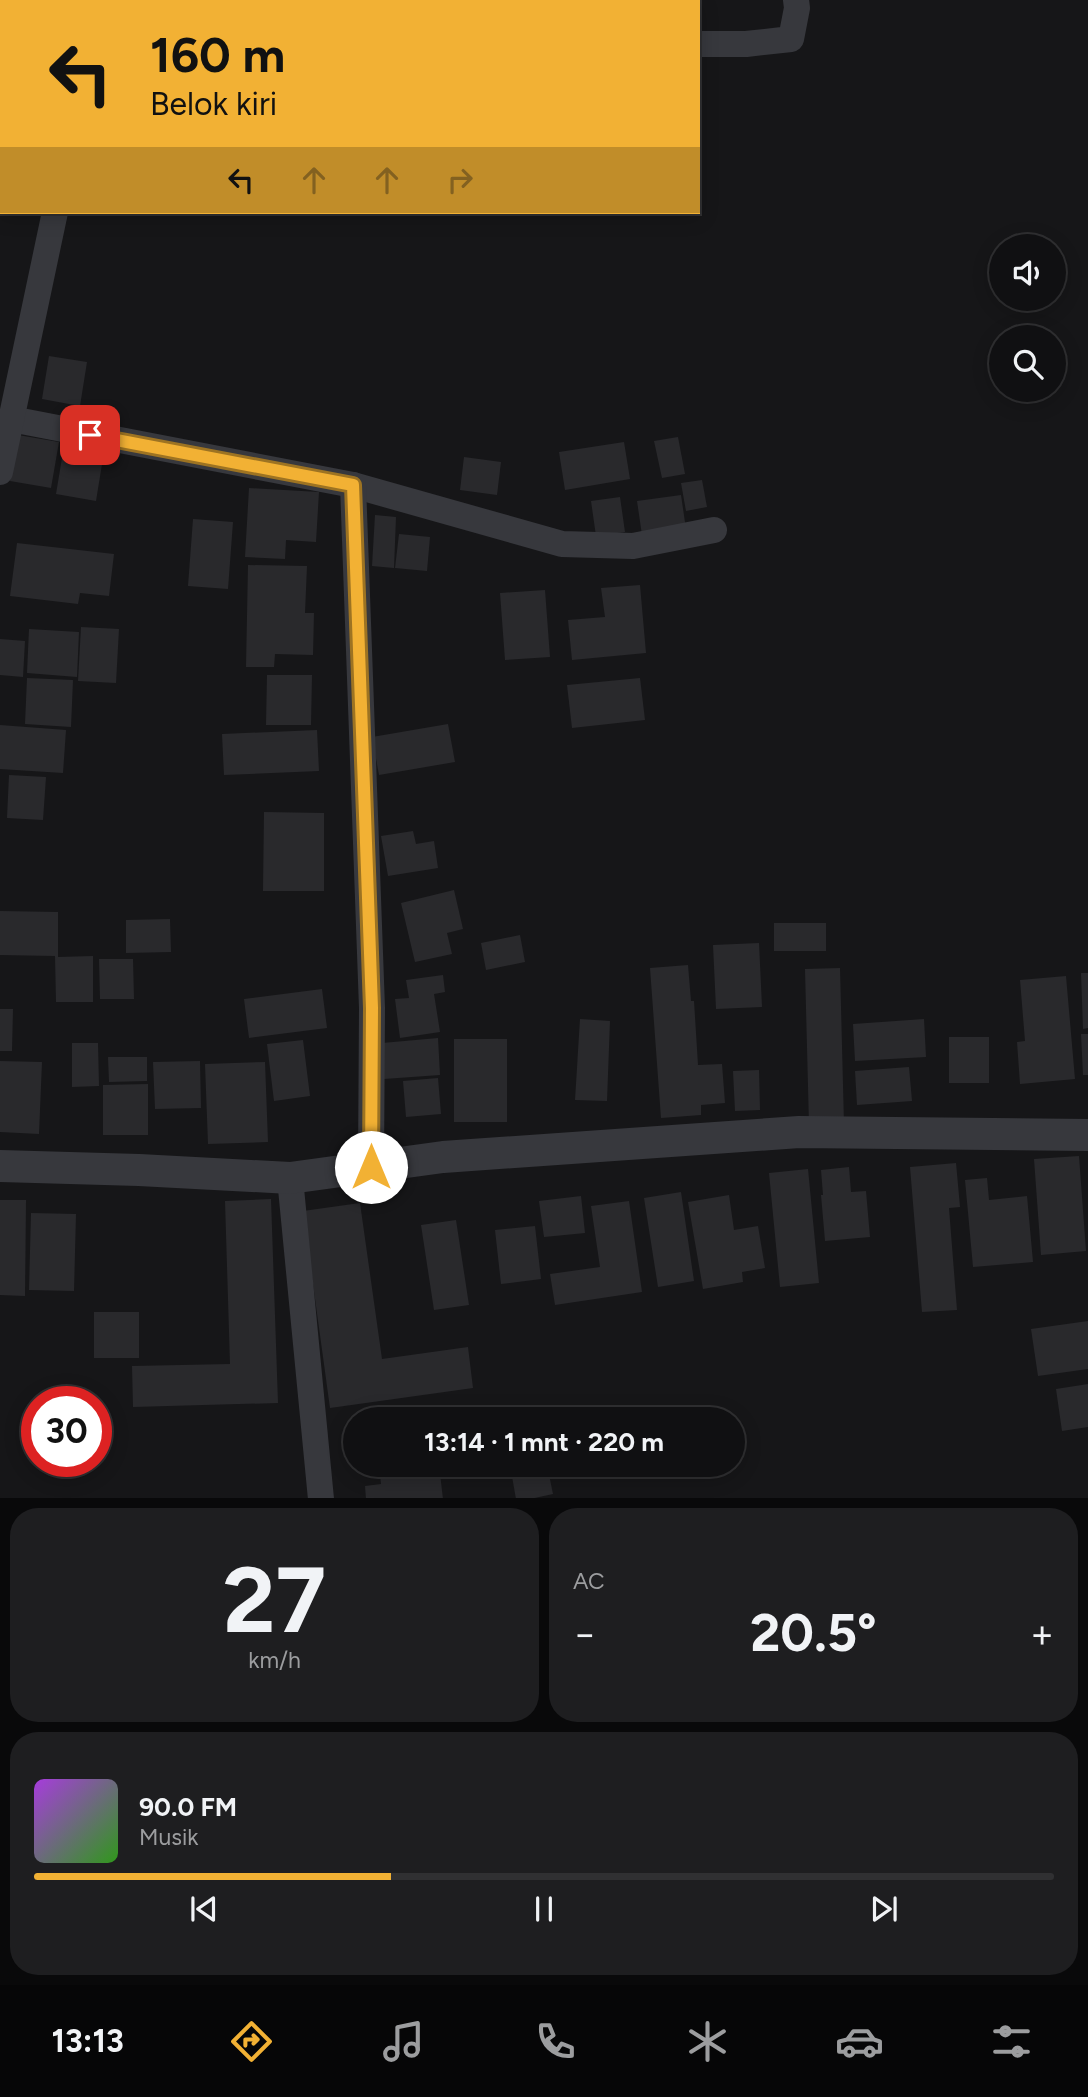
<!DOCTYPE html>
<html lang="id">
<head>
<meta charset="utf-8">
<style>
  :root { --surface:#101012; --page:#1e1e20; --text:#f1f3f6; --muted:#9c9d9f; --line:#303032; --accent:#f2b134 }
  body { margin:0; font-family:Figtree,sans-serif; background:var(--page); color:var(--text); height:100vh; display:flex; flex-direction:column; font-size:26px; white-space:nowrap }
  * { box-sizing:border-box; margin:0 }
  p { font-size:23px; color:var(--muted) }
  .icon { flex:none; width:38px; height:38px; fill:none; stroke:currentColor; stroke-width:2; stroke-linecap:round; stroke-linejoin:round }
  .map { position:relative; height:1498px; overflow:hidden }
  .sheet { display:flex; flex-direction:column; gap:10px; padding:10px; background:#09090a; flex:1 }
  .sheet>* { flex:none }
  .hud { position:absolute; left:0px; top:0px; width:700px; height:214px; box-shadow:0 4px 18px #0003,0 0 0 2px var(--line); background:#f2b134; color:#111; overflow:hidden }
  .tools { position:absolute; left:989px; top:234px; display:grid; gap:14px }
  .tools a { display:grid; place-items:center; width:77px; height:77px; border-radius:50%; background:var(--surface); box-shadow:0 4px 18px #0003,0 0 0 2px var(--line); font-size:35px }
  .speed { position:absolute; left:21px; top:1386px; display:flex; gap:14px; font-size:35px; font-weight:700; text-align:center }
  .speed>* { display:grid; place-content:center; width:91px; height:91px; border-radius:50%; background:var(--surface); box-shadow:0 4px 18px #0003,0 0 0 2px var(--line); line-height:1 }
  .speed .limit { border:10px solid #d22; background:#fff; color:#111 }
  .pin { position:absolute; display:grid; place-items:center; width:60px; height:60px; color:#fff; margin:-30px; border-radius:14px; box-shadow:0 4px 10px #0006 }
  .me { position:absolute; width:77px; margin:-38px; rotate:0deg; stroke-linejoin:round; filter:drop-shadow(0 0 5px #0008) }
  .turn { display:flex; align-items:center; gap:24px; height:147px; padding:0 35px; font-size:32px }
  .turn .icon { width:91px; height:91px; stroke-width:2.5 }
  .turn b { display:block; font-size:49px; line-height:60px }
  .lanes { display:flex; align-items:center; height:66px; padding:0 35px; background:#0003; justify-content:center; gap:35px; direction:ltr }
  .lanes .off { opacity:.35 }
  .big { font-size:52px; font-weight:700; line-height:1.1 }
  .sheet .tile { flex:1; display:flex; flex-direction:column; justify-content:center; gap:10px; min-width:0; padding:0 24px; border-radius:28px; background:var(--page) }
  .sheet .dial { align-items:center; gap:0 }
  .dial b { font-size:91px; line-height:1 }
  .song { display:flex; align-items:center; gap:21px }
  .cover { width:84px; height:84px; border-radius:10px; background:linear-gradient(135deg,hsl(280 70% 55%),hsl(110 70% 35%)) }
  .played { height:7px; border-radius:4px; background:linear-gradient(90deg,var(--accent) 35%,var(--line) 35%) }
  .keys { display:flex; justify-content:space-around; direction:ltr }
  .heat { display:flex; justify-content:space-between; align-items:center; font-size:38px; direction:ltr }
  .sheet .tiles { flex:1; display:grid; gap:10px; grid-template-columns:1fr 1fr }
  .tile:last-child { grid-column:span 2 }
  .trip { position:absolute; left:343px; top:1407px; width:402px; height:70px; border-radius:35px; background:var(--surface); box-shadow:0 4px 18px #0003,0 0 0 2px var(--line); font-weight:700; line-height:70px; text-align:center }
  .dock { display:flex; height:112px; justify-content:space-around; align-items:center; background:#060607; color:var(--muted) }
  .dock .icon { width:49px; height:49px }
  .dock .on { color:var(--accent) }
  .dock b { font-size:32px; color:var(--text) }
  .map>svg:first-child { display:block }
</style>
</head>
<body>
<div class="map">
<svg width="1088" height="1499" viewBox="0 0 1088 1499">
  <rect width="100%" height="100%" fill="#161618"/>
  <g fill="#29292c">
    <path d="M49 356 87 362 80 406 42 399Z"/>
    <path d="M18 435 59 442 51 488 10 481Z"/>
    <path d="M678 437 685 474 662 478 654 441Z"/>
    <path d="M624 442 630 479 565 490 559 452Z"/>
    <path d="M63 452 103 458 96 501 56 494Z"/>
    <path d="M464 457 501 462 497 495 460 490Z"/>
    <path d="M702 480 707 507 686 511 681 483Z"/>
    <path d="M249 488 319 492 316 542 286 540 285 559 245 557Z"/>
    <path d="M681 495 686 529 642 535 637 501Z"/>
    <path d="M620 497 625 532 596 536 591 501Z"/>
    <path d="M375 515 396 517 394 568 372 566Z"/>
    <path d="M193 519 233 522 228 589 188 586Z"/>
    <path d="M399 534 430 537 427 571 395 568Z"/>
    <path d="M17 543 114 554 109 596 80 593 78 604 10 596Z"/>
    <path d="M248 565 307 566 305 613H314L313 655 275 654 274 667H246Z"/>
    <path d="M640 585 646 653 572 660 568 620 605 617 601 588Z"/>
    <path d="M545 590 550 657 505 660 500 593Z"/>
    <path d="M81 627 119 629 116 683 78 681Z"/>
    <path d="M29 629 79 632 77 677 27 673Z"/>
    <path d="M0 639 25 641 23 677 0 675Z"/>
    <path d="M267 675H312L311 725H266Z"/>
    <path d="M27 678 73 680 71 727 25 724Z"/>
    <path d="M640 678 645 720 572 728 567 685Z"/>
    <path d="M448 724 455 762 379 775 372 737Z"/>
    <path d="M0 725 66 730 63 773 0 769Z"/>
    <path d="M317 730 319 771 224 775 222 734Z"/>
    <path d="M9 775 46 777 43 820 7 818Z"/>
    <path d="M264 812 324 813V891H263Z"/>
    <path d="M413 831 416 844 434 841 438 868 388 876 381 836Z"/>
    <path d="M454 890 463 929 447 933 452 954 415 962 401 903Z"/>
    <path d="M0 911 58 912V957L93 956V1002H56L55 956 0 955Z"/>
    <path d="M170 919 171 952 126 953V920Z"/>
    <rect x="774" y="923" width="52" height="28"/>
    <path d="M520 935 525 962 486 970 481 943Z"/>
    <path d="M759 943 762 1007 716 1009 713 945Z"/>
    <path d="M99 959H133L134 999H100Z"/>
    <path d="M688 965 691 1001H694L698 1065 722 1064 725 1103 701 1105V1115L661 1118 650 968Z"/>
    <path d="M840 968 844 1124 809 1125 805 969Z"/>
    <path d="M1081 973H1088V1028L1083 1029Z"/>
    <path d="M443 975 445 992 434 994 440 1032 400 1038 395 999 409 998 406 980Z"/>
    <path d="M1066 976 1075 1079 1020 1084 1017 1042 1025 1041 1020 980Z"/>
    <path d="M322 989 327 1028 249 1038 244 999Z"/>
    <path d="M0 1009H13L12 1051H0Z"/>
    <path d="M580 1019 610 1021 607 1101 575 1100Z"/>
    <path d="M924 1019 926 1057 855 1061 853 1024Z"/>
    <path d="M1081 1034H1088V1075H1083Z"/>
    <rect x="949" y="1037" width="40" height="46"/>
    <path d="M438 1038 440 1075 384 1079 382 1043Z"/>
    <rect x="454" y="1039" width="53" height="83"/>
    <path d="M303 1040 310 1096 274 1101 267 1044Z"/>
    <path d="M72 1043H98L99 1086 72 1087Z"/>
    <path d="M108 1057H147V1081L109 1082Z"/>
    <path d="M0 1061 42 1062 39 1134 0 1132Z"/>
    <path d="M200 1061 201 1108 155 1109 153 1062Z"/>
    <path d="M265 1062 268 1142 208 1144 205 1064Z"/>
    <path d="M909 1067 912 1101 857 1105 855 1071Z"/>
    <path d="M759 1070 760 1110 735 1111 733 1071Z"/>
    <path d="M438 1078 441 1114 406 1117 403 1081Z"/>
    <path d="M148 1084V1135H103V1085Z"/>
    <path d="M1079 1156 1086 1251 1041 1255 1034 1159Z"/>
    <path d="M956 1163 960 1207 949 1208 957 1310 922 1312 910 1167Z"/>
    <path d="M849 1167 851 1192 866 1191 870 1237 825 1241 821 1195H823L821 1170Z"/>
    <path d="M808 1169 819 1283 780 1287 769 1173Z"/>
    <path d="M987 1178 989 1200 1027 1196 1033 1262 973 1267 965 1180Z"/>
    <path d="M681 1192 694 1281 658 1287 644 1198Z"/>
    <path d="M729 1195 734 1230 758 1226 765 1268 742 1272 743 1282 703 1289 688 1202Z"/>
    <path d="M581 1196 585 1233 544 1237 539 1201Z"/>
    <path d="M271 1199 278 1403 133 1407 132 1366 230 1364 225 1201Z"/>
    <path d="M0 1200H26L25 1296 0 1295Z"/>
    <path d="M629 1201 642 1292 555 1305 550 1274 600 1267 591 1206Z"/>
    <path d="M360 1203 382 1359 468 1347 473 1388 330 1408 303 1211Z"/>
    <path d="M31 1213 76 1214 74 1291 29 1290Z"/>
    <path d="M456 1220 469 1305 434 1310 421 1225Z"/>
    <path d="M535 1226 541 1279 501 1284 495 1230Z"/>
    <rect x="94" y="1312" width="45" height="46"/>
    <path d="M1088 1321V1369L1038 1376 1031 1329Z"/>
    <path d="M1088 1384V1427L1062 1431 1056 1389Z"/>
    <path d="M379 1465H439L443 1499H366L365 1486 381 1484Z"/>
    <path d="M510 1465H547L553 1494 530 1499H516Z"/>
  </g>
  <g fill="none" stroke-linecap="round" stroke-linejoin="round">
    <g stroke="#37383d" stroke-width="26">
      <path d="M86 2V0"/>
      <path d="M698 44H746L791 39 797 8 796 0"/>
      <path d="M11 419 353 485 562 544 633 546 714 530"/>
      <path d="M0 472 55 212"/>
      <path d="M353 485 372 1008 371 1167"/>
      <path d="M290 1178 321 1499"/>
    </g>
    <path stroke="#37383d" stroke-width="32" d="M0 1166 139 1170 290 1178 443 1157 799 1132 1088 1135"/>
  </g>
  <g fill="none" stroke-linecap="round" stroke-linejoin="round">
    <g stroke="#9d7322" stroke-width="18">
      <path id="route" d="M90 435 353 485 372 1008 371 1167"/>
    </g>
    <use href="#route" stroke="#f2b134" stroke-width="12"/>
  </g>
</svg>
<div class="tools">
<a><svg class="icon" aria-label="sound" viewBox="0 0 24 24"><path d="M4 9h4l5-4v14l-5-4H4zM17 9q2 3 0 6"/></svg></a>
<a><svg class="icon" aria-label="search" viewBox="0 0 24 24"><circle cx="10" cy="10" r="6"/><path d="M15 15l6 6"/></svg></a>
</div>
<div class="speed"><div class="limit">30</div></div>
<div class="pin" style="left:90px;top:435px;background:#d93025"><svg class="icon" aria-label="arrive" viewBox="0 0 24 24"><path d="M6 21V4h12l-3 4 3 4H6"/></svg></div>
<svg class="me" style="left:371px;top:1167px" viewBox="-20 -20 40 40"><circle r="19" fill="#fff"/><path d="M0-13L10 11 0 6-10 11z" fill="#f2b134"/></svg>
<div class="trip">13:14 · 1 mnt · 220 m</div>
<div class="hud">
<div class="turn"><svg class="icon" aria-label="left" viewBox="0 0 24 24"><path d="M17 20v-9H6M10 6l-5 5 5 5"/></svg><div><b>160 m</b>Belok kiri</div></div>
<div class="lanes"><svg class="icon" aria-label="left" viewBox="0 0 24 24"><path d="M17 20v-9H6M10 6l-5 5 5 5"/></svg><svg class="icon off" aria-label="ahead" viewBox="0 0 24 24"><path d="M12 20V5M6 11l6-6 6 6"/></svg><svg class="icon off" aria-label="ahead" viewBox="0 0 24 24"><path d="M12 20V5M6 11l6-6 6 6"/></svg><svg class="icon off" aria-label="right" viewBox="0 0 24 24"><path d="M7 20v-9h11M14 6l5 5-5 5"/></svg></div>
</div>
</div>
<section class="sheet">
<div class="tiles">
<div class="tile dial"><b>27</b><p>km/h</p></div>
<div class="tile"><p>AC</p>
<div class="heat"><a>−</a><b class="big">20.5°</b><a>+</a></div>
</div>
<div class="tile">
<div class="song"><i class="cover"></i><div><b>90.0 FM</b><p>Musik</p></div></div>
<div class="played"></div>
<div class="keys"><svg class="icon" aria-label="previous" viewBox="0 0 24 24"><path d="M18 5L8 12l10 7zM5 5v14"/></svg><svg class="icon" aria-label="pause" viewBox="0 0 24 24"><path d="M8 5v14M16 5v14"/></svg><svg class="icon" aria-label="next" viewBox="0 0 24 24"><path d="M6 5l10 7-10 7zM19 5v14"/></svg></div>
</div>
</div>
</section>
<nav class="dock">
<b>13:13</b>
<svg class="icon on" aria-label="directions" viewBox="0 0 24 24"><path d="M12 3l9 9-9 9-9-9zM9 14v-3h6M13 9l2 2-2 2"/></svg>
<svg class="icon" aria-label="music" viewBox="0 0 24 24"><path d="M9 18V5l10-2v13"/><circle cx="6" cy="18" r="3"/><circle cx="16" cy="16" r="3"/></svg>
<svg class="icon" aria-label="phone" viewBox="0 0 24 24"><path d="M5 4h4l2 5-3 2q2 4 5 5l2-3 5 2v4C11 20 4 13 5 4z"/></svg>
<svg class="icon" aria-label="climate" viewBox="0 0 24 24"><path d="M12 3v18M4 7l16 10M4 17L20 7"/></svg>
<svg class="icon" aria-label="car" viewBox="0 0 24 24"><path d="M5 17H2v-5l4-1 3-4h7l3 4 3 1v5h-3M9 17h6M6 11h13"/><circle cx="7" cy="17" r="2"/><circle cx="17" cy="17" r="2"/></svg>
<svg class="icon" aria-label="filters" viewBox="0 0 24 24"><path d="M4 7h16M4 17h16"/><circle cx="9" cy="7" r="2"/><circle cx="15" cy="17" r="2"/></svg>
</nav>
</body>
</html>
